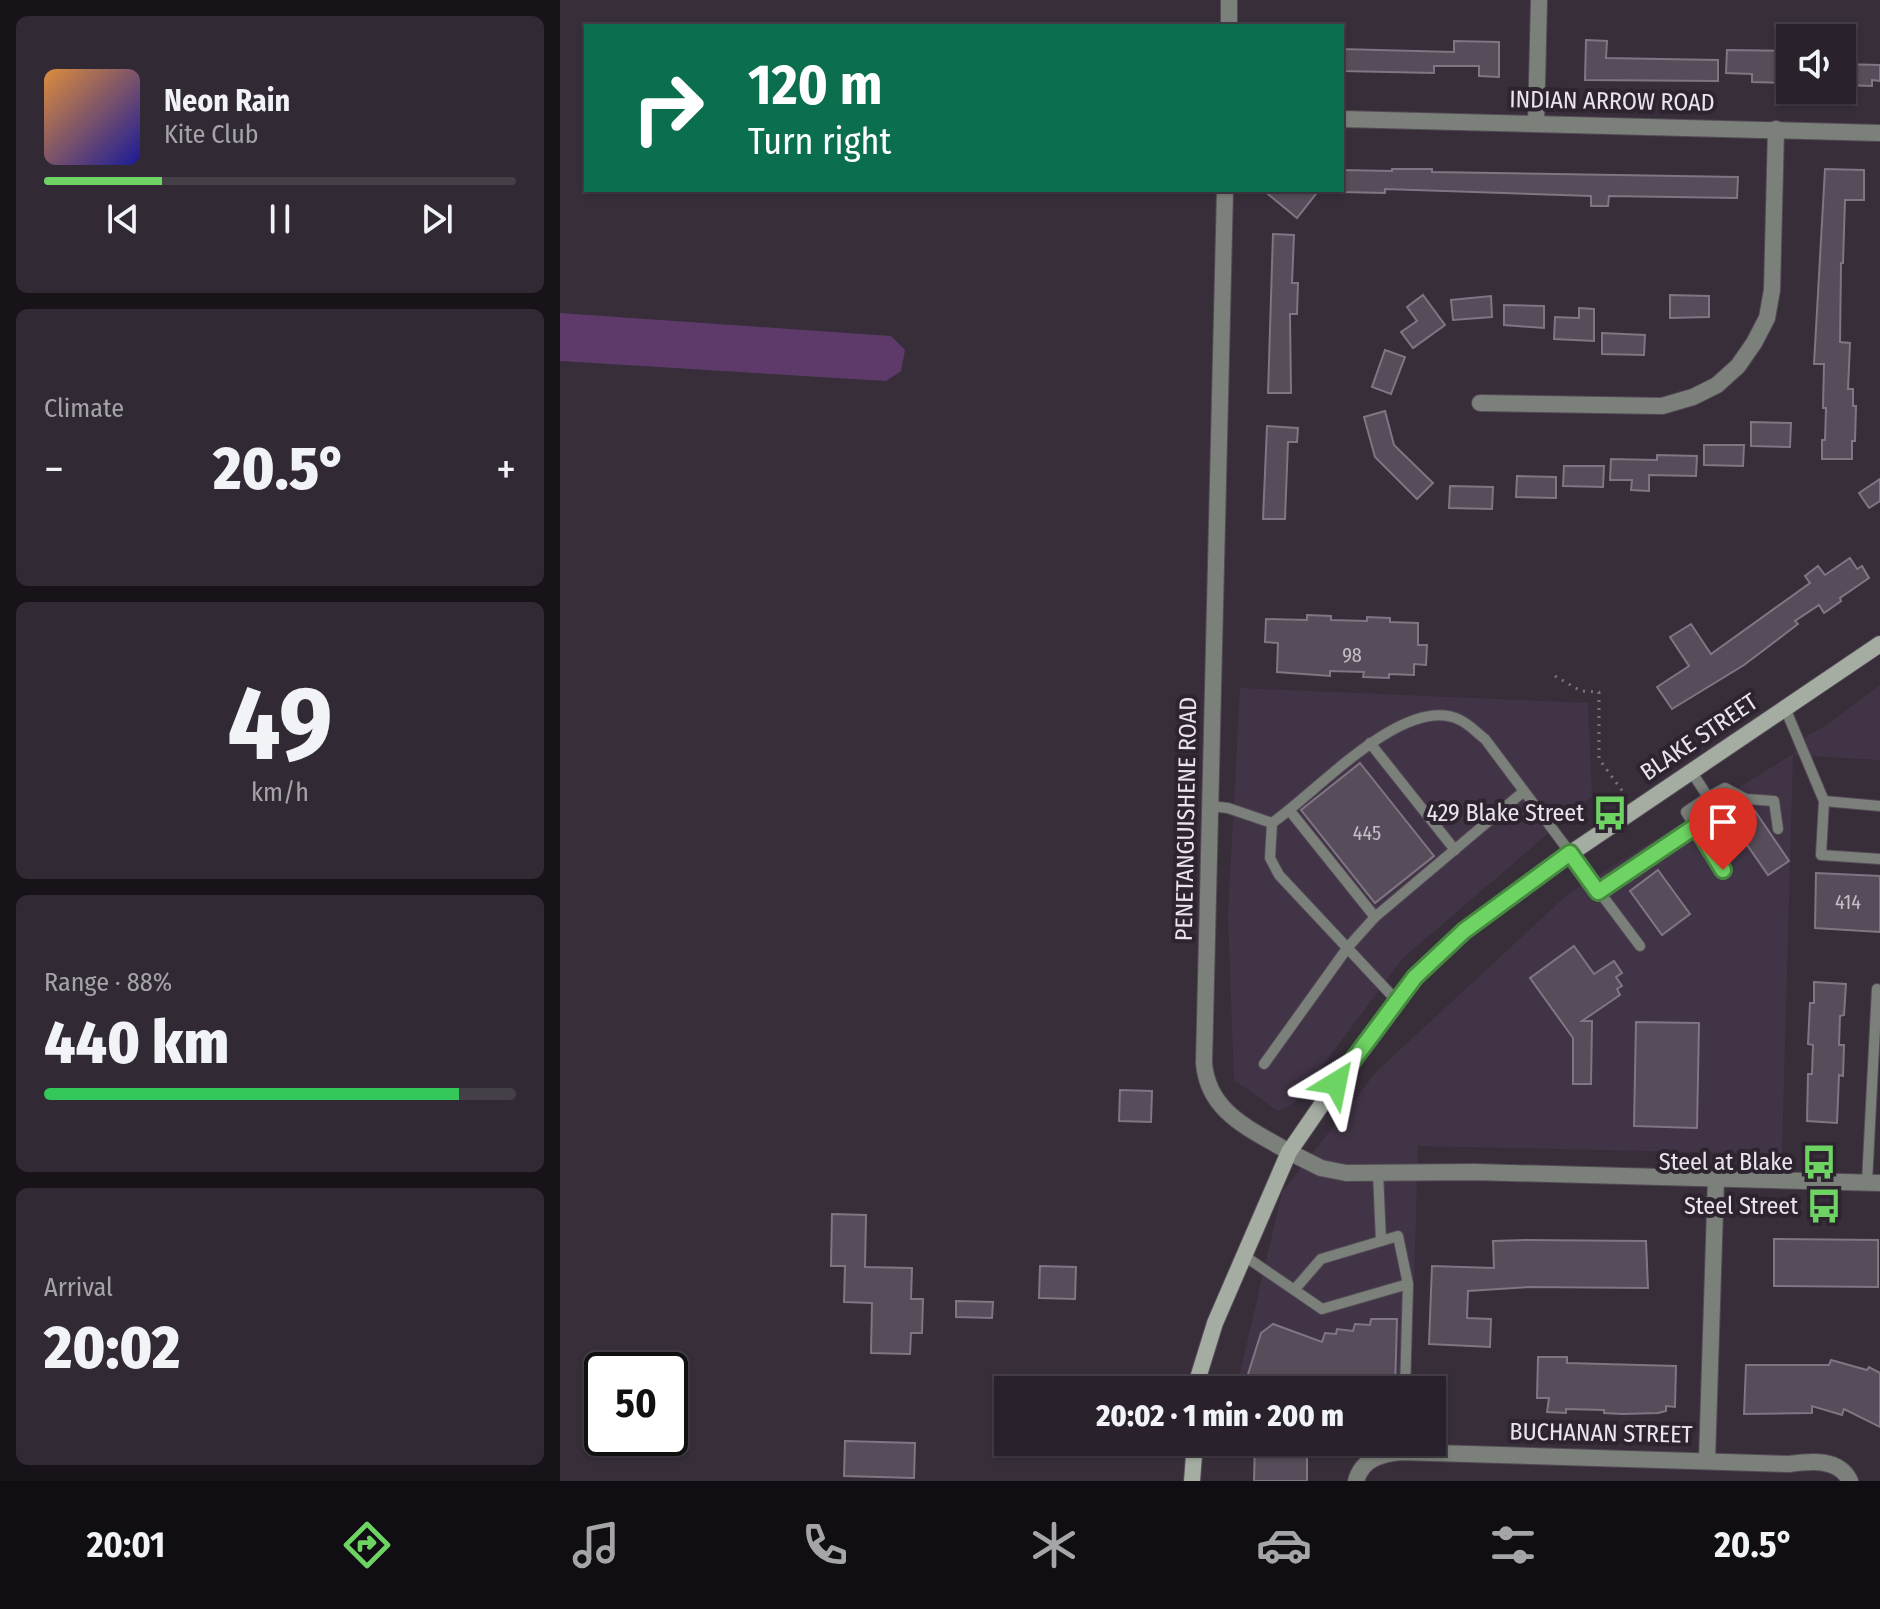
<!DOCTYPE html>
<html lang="en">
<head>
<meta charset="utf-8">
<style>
  :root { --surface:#29222c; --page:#312a34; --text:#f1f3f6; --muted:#a5a4a9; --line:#453f48; --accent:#6dd362 }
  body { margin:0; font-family:"Fira Sans Condensed",sans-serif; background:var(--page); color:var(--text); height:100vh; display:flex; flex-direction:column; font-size:30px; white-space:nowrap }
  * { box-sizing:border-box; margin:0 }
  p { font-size:26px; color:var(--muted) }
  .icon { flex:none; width:44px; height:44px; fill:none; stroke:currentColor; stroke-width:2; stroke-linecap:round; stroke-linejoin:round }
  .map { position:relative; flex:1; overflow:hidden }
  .panel { display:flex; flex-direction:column; gap:16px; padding:16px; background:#171318; width:560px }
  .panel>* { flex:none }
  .banner { position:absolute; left:24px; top:24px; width:760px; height:168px; border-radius:0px; box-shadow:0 2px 6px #0004,0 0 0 2px var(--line); background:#0b6e4f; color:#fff; overflow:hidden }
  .controls { position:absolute; left:1216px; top:24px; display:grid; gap:16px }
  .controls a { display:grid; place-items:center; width:80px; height:80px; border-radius:0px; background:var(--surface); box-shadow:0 2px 6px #0004,0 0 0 2px var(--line); font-size:40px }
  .speed { position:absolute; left:24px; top:1352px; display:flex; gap:16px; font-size:40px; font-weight:700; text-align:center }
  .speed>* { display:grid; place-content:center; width:104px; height:104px; border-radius:50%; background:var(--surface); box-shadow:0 2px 6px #0004,0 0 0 2px var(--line); line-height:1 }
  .speed .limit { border:4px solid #111; border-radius:12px; background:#fff; color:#111 }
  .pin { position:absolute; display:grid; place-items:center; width:68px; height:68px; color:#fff; margin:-82px -34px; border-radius:50% 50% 50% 0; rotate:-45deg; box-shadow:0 0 8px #0007 }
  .pin .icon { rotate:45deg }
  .me { position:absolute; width:88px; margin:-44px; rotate:35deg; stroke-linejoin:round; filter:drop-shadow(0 0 6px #0008) }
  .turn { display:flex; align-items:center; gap:28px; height:168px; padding:0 32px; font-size:36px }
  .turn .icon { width:104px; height:104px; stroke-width:2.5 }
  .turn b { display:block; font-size:56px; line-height:68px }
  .big { font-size:60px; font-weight:800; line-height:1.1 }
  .panel .tile { flex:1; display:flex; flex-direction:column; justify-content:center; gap:12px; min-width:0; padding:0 28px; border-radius:12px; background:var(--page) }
  .panel .dial { align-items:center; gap:0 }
  .dial b { font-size:104px; line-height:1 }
  .song { display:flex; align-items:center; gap:24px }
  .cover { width:96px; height:96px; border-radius:12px; background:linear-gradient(135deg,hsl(30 70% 55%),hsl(240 70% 35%)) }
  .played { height:8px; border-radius:4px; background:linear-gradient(90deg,var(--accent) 25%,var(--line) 25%) }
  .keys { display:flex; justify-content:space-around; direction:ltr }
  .heat { display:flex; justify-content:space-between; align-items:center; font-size:44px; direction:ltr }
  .charge { height:12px; border-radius:6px; background:linear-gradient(90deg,#34c759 88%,var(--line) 0) }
  .trip { position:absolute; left:434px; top:1376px; width:452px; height:80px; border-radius:0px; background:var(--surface); box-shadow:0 2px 6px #0004,0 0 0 2px var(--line); font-weight:800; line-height:80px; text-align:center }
  .tab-bar { display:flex; height:128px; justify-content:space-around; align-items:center; background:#100e12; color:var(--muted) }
  .tab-bar .icon { width:56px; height:56px }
  .tab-bar .current { color:var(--accent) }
  .tab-bar b { font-size:36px; color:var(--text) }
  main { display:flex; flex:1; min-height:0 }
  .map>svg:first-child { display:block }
</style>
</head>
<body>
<main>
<section class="panel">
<div class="tile">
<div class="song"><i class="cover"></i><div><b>Neon Rain</b><p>Kite Club</p></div></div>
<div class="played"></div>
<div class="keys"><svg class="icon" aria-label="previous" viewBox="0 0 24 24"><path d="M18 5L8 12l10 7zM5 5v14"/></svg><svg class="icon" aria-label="pause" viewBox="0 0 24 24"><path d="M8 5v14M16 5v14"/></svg><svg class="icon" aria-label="next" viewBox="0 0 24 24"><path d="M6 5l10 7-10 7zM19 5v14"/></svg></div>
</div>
<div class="tile"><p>Climate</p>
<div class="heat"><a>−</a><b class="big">20.5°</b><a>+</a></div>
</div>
<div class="tile dial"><b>49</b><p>km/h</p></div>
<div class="tile"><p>Range · 88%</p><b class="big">440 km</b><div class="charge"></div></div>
<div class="tile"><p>Arrival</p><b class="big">20:02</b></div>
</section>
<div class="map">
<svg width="1320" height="1481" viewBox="0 0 1320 1481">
  <rect width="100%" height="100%" fill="#372e3a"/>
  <g fill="#413446">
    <path d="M1320 685V760L1233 755 1222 1154 858 1146 851 1390H676L722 1192 817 1071 1008 894 1233 754 1248 735 1267 725Z"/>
    <path d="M680 688 1028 703 1032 796 843 958 740 1096 733 1104 718 1111 674 1080 668 915Z"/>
  </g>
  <path fill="#5d3a6a" d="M0 313 331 336 345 350 341 371 326 381 0 361Z"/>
  <g fill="#564c5a" stroke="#7f7583" stroke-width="2">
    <path d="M1026 40 1047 41 1046 58 1158 60V81L1025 80Z"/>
    <path d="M894 41 939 42V77L919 76V66H874V73L782 71V49L894 52Z"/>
    <path d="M1167 50 1230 51V83L1192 82V74L1166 73Z"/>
    <path d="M1282 64 1320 65V81L1312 80V86L1282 85Z"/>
    <path d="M832 169H872V172L1178 177 1177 198 1049 196 1048 206H1031V196L825 189V193L782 192V170L832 171Z"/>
    <path d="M1265 169 1304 170V200H1285L1283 263H1281L1280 342 1290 343 1288 389H1293V406H1296L1295 441H1292V459H1262V440H1265L1266 408H1263L1264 364H1254Z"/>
    <path d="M703 190H759L737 218Z"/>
    <path d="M713 234 734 235 732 283H738L737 314H730L731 393H708Z"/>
    <path d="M863 295 885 325 853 348 841 332 857 321 847 307Z"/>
    <path d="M1110 295 1149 296V317L1110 318Z"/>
    <path d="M931 296 932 317 893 320 891 300Z"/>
    <path d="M944 305 984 306V328L944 325Z"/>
    <path d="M1019 308 1034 309V341L994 339 995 317 1019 318Z"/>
    <path d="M1042 333 1085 335 1084 355 1042 354Z"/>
    <path d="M825 350 845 357 831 394 812 387Z"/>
    <path d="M825 411 834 445 873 483 857 499 815 457 804 417Z"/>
    <path d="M1191 422 1231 423 1230 447 1191 446Z"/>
    <path d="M707 426 738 428 737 442H728L725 519H703Z"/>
    <path d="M1144 445H1184L1183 466 1144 465Z"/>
    <path d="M1097 455 1137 456 1136 476 1089 475V491L1071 490 1072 480H1050L1051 459 1097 460Z"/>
    <path d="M1004 466H1044L1043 487 1003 486Z"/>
    <path d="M957 476 996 477V498L956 497Z"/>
    <path d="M1320 479V501L1309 508 1299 493Z"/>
    <path d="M890 486 933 487 932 509 889 508Z"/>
    <path d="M1290 558 1297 569 1302 566 1309 578 1280 598 1281 601 1264 613 1259 605 1235 621 1238 624 1184 665 1112 709 1097 687 1129 666 1110 637 1131 624 1151 654 1250 583 1245 576 1258 566 1265 575Z"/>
    <path d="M747 615 771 616V620L807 621V617L830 618V622L858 623V645H867L866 665 854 664V675L829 674V678L803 677 804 672 770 671V676L717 672 718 643 705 642 706 619 747 620Z"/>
    <path d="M800 763 874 856 815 903 741 810Z"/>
    <path d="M1195 811 1229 861 1208 875 1174 826Z"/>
    <path d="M1098 870 1130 914 1102 935 1070 891Z"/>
    <path d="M1256 873 1320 876V932L1255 928Z"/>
    <path d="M1014 946 1034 974 1054 961 1062 973 1056 977 1062 986 1057 989 1060 995 1022 1021H1032L1031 1084H1013V1038L970 978Z"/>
    <path d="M1254 982 1286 984 1284 1015 1280 1016 1279 1045H1284L1283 1076 1279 1075 1277 1123 1247 1121 1248 1074H1252L1253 1045 1248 1044 1250 1003H1254Z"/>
    <path d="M1076 1022 1139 1023 1137 1128 1074 1126Z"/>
    <path d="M560 1090 592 1091 591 1122 559 1121Z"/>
    <path d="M272 1214 306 1215 305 1267 352 1268 351 1299H363L362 1333H351L350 1354 311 1353 312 1303 284 1302 285 1266H271Z"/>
    <path d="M1214 1239 1318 1240V1287L1214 1286Z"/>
    <path d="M966 1240 1086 1241 1088 1288 968 1287 908 1291 907 1318 931 1319 930 1347 869 1344 872 1266 934 1268 933 1241Z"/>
    <path d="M480 1266 516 1267 515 1299 479 1298Z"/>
    <path d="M396 1301 433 1302 432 1318 396 1317Z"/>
    <path d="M811 1319H837L835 1389 755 1385 754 1390H683L701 1333 713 1324 762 1342 765 1333 776 1334 777 1329 793 1331 795 1324 810 1325Z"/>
    <path d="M978 1357H1007V1363L1116 1366 1115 1407 1106 1406V1411L1098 1413 1063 1414 1044 1413V1410L1006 1409V1413L987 1412 989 1398H977Z"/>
    <path d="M1271 1360 1307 1370 1309 1367 1320 1373V1427L1284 1409 1282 1415 1252 1406V1413L1184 1414 1186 1365H1269Z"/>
    <path d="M285 1441 355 1443 354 1478 284 1476Z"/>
    <path d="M695 1442H734L733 1447H747V1481H694Z"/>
  </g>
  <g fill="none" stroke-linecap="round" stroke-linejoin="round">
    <g stroke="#544b56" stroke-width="12">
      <g id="service">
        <path d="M1225 708 1264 801 1261 855 1320 859"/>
        <path d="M810 743 895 850"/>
        <path d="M1131 771 1148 797 1165 788 1186 799 1214 801 1218 829"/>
        <path d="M1148 797 1126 812 1163 870"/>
        <path d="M1264 801 1320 806"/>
        <path d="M650 806 668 808 712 823C755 794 845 692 900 720 909 724 917 733 925 739L1080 946"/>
        <path d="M730 811 815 917"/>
        <path d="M712 823 710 858 719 875 837 1001"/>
        <path d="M1038 892 1136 826"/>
        <path d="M704 1064 788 947 815 917 963 792"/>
        <path d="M818 1173 821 1241"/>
        <path d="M1307 1182 1317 989"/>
        <path d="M683 1255 762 1309 848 1284 845 1390"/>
        <path d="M735 1289 761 1259 838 1236 848 1284"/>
      </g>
    </g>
    <g stroke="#544b56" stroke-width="18">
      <g id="minor">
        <path d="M669 26V0"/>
        <path d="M782 119 1320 133"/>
        <path d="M976 123 979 0"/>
        <path d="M665 190 644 1063C648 1113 691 1129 729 1152"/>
        <path d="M920 403 1102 406 1133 397 1157 385 1178 366 1194 343 1207 318 1212 290 1216 129"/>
        <path d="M1147 1460 1156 1178"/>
        <path d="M796 1481C802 1459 821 1454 841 1452L1229 1464C1251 1461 1279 1458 1290 1481"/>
      </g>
    </g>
    <g stroke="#544b56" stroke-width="18">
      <path id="tertiary" d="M729 1152 761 1168 786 1173 915 1172 1320 1183"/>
    </g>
    <g stroke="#544b56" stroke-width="18">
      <g id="secondary">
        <path d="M637 1390 638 1378 655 1323 729 1152 791 1062 855 977 904 931 977 876 1320 644"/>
        <path d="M632 1481 635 1442"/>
      </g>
    </g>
    <path stroke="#7a727d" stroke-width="3" stroke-dasharray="2 6" stroke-linecap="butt" d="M995 676 1021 691 1039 692V759L1066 796"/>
    <use href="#service" stroke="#7b817a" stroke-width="10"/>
    <use href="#minor" stroke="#7b817a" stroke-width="16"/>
    <use href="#tertiary" stroke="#7b817a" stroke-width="16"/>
    <use href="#secondary" stroke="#a5ada3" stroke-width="16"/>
  </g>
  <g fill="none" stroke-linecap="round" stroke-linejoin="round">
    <g stroke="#478940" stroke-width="20">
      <path id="route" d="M776 1083 855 977 904 931 1010 853 1038 892 1136 826 1163 870"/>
    </g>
    <use href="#route" stroke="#6dd362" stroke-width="14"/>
  </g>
  <defs>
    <g id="bus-bare" transform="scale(2.76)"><path d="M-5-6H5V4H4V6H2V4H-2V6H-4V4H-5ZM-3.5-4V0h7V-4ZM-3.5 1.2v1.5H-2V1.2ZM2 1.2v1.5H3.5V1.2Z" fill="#6dd362" stroke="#2d2430" stroke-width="2.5" paint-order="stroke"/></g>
  </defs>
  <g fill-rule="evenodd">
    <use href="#bus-bare" x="1050" y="813"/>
    <use href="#bus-bare" x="1259" y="1162"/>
    <use href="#bus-bare" x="1264" y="1206"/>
  </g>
  <g text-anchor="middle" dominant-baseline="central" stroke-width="8" stroke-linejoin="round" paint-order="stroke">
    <g font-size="20" fill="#c5bec8">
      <text x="792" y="655">98</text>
      <text x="807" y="833">445</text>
      <text x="1288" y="902">414</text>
    </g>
    <g font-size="24" fill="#eae4ec" stroke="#2d2430">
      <text transform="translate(1052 101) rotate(1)">INDIAN ARROW ROAD</text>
      <text transform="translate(1139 737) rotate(-34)">BLAKE STREET</text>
      <text transform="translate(626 819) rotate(-89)">PENETANGUISHENE ROAD</text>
      <text transform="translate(1041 1433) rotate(1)">BUCHANAN STREET</text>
    </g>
    <g font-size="24" fill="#eae4ec" stroke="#2d2430" text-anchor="end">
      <text x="1024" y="813">429 Blake Street</text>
      <text x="1233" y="1162">Steel at Blake</text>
      <text x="1238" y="1206">Steel Street</text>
    </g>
  </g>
</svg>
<div class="controls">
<a><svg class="icon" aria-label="sound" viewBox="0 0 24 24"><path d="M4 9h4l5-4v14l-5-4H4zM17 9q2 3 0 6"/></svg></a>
</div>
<div class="speed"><div class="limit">50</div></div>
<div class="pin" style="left:1163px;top:870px;background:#d93025"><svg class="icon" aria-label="arrive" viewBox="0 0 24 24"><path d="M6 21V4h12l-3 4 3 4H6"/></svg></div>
<svg class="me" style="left:776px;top:1083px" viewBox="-20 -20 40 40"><path d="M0-17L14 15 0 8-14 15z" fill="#6dd362" stroke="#fff" stroke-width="4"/></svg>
<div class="trip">20:02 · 1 min · 200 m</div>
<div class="banner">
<div class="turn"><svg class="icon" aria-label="right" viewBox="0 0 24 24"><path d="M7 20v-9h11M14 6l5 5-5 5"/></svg><div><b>120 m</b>Turn right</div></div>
</div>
</div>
</main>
<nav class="tab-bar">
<b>20:01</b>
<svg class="icon current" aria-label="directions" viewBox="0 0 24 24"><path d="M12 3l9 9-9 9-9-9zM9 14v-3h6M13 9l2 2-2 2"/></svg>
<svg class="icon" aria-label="music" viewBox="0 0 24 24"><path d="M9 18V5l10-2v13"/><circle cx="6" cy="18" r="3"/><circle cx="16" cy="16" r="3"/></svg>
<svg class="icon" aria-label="phone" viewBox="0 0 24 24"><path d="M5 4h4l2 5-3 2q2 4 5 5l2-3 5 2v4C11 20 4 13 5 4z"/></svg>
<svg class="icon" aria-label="climate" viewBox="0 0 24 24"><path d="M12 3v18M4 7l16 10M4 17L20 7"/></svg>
<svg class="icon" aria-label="car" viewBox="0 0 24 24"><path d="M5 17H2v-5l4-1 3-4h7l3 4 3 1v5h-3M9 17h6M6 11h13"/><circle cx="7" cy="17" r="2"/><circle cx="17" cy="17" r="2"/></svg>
<svg class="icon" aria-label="filters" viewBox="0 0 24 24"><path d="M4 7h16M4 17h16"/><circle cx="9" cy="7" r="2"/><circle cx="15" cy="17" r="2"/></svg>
<b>20.5°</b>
</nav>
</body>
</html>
